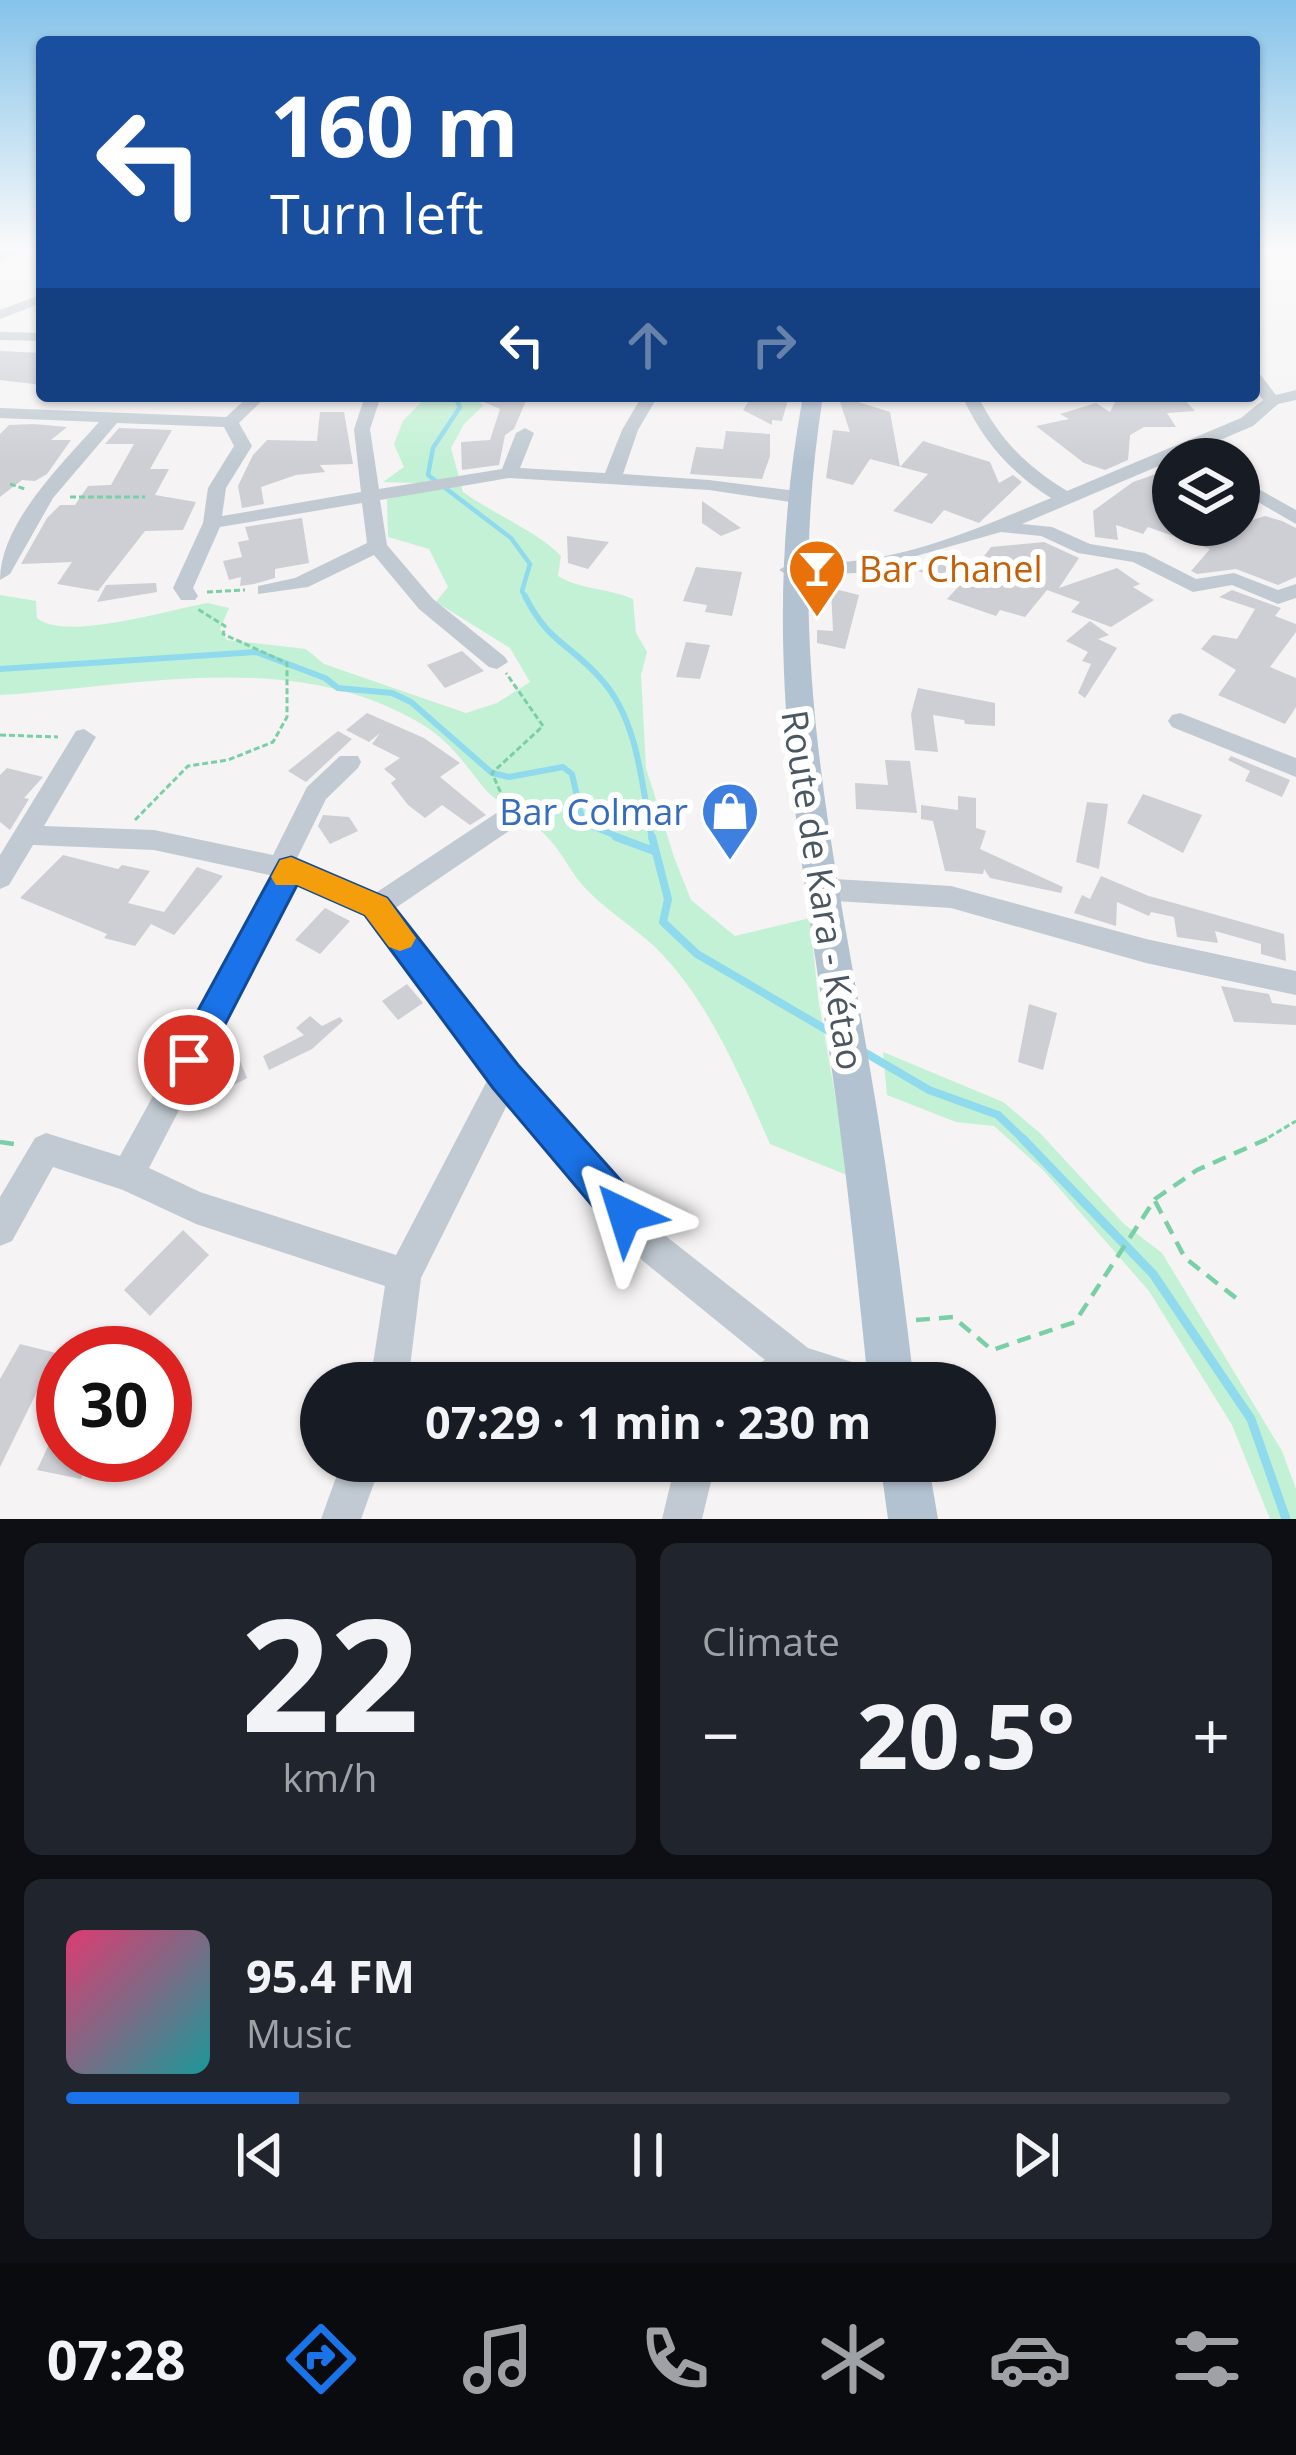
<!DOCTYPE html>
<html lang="en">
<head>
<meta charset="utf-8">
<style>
  :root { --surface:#171b24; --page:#20242c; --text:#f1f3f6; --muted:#9ea1a6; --line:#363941; --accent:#1a73e8 }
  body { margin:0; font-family:"Open Sans",sans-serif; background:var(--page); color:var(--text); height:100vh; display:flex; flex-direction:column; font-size:45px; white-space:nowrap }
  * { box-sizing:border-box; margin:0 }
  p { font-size:39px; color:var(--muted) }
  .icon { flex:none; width:66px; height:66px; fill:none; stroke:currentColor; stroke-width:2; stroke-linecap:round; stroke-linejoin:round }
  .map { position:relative; height:1519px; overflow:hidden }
  .drawer { display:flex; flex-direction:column; gap:24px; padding:24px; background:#0d0f14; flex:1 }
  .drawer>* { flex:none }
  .guide { position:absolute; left:36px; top:36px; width:1224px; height:366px; border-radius:12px; box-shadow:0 3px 9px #0004; background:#1a4fa0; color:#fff; overflow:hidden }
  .buttons { position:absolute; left:1152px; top:438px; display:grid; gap:24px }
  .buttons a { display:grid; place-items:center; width:108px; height:108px; border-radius:50%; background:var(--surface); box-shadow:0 3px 9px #0004; font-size:60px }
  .speed { position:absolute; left:36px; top:1326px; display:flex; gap:24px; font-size:60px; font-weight:700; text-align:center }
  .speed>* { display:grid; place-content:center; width:156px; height:156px; border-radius:50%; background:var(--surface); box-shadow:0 3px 9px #0004; line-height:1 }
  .speed .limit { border:18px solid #d22; background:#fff; color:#111 }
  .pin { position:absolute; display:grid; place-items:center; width:102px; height:102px; color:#fff; margin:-51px; border:6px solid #fff; border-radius:50%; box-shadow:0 3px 12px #0007 }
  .me { position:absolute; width:132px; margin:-66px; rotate:319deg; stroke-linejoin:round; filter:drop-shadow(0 0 9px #0008) }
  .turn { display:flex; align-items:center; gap:42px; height:252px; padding:0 36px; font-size:54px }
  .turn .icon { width:156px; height:156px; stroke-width:2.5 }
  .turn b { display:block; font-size:84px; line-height:102px }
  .lanes { display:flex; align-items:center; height:114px; padding:0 36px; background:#0003; justify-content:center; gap:60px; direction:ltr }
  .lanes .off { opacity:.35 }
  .big { font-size:90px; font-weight:700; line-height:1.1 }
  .drawer .card { flex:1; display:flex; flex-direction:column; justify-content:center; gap:18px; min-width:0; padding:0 42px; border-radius:18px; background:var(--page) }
  .drawer .dial { align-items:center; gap:0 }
  .dial b { font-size:156px; line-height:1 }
  .song { display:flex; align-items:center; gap:36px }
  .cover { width:144px; height:144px; border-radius:18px; background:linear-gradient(135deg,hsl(340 70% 55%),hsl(180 70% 35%)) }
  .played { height:12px; border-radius:6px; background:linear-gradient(90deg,var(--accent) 20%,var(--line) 20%) }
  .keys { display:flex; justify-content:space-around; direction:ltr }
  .heat { display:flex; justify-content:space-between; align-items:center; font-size:66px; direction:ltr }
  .drawer .tiles { flex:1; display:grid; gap:24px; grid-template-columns:1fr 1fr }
  .card:last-child { grid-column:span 2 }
  .trip { position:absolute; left:300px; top:1362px; width:696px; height:120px; border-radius:60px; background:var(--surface); box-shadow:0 3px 9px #0004; font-weight:700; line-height:120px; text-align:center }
  .menu { display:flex; height:192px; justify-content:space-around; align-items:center; background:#090b0e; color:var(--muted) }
  .menu .icon { width:84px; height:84px }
  .menu .current { color:var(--accent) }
  .menu b { font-size:54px; color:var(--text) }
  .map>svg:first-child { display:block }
</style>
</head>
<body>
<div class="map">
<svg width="1296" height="1519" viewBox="0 0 1296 1519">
  <rect width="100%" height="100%" fill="#f5f3f3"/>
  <g fill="#c3f1d5">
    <path d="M427 396H475L483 406 464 424 451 448 463 492C492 513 540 533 561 556L558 576C581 590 608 588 633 599L636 633 647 652 641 675 646 768 674 857 691 900 735 936 810 918 818 997 849 1176 770 1144C741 1078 708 999 656 948 634 927 607 911 586 889 571 874 563 853 548 838 530 817 501 808 484 788 464 763 449 740 420 723 293 648 138 686 0 695V595L36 601 37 618C66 642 171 609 208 603L229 608 220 629 227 640 306 649 324 664 466 713 497 703 530 682 510 648 436 602 448 587 429 549 388 537 387 499 424 491 417 483 383 482 404 467 394 444 403 421Z"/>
    <path d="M883 1052 1003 1102 1040 1133 1124 1224 1162 1253 1282 1451 1296 1489V1519H1270L1232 1425 1149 1291 1044 1171 994 1126 956 1122 887 1095Z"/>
  </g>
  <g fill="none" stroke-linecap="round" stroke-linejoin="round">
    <path stroke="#90daee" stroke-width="3" d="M453 396 459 406"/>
    <path stroke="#90daee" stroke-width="4.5" d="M458 403 460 407 433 448 428 475 511 538 530 564 522 591 526 599"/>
    <g stroke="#90daee" stroke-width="6">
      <path d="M525 596C549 644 570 643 601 679 639 721 642 787 652 840"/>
      <path d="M0 669 256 652 325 678 338 688 392 693 411 702 492 773 509 777 563 767 572 774 583 823 627 840"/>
    </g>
    <g stroke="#90daee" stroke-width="8">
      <path d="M616 837 654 851"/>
      <path d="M652 837 668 899 663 922 697 954 832 1033"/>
      <path d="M864 1052 929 1090 998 1115 1026 1142"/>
    </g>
    <path stroke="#90daee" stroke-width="9" d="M1023 1139 1153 1274 1251 1419 1286 1519"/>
  </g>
  <g fill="#cdcfd5">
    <path d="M0 351 42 353V385L0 380Z"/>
    <path d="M470 396H528L514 429 505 435 499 465 462 470 461 442 490 440 500 409Z"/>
    <path d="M752 396H789L782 421 772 420V425L743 410Z"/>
    <path d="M838 396H856L855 401 890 412 900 467 923 441 990 462 999 483 1013 475 1022 482 979 523 944 510 932 524 893 511 928 474 870 459 853 485 826 478 833 430 850 432Z"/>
    <path d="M1118 396H1181L1195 411 1167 413 1176 427H1144L1130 435 1128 460 1105 470 1084 463 1036 426 1069 419 1060 414 1096 403 1110 412Z"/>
    <path d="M320 412H344L353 464 320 465 325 472 296 475 261 487 264 504 242 508 238 486 253 455 267 440 317 441Z"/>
    <path d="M34 424 67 427 51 440H71L47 474 35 481 22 480 0 497V434L9 425Z"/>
    <path d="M119 428 172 430 150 469H169L155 495 196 502 183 530 145 531 98 591 57 584 72 562 21 564 47 518 60 505H75L88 486 111 485 134 444H105Z"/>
    <path d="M726 431 770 434V456L762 479 690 474 696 447 723 449Z"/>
    <path d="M1173 468V525L1231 527 1265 516 1282 521 1296 528V577L1278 585 1236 569 1197 574 1191 571 1210 549 1148 527 1143 534 1116 525 1118 540 1095 537 1093 511 1133 482Z"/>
    <path d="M702 501 741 528 721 536 702 523Z"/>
    <path d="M302 518 309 563 275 569V578L254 584 240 586 241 577 229 580 223 561 242 557 238 542 249 540 245 527Z"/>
    <path d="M567 536 609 542 588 569 568 563Z"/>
    <path d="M1044 542 1079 558 1059 588 1117 568 1140 584 1133 587 1154 600 1111 627 1071 612 1080 602 1047 590 1025 617 1000 610 996 616 947 599 958 587 918 571 955 558 972 572 991 547Z"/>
    <path d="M696 567 742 572 732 616 705 612 707 605 683 601Z"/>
    <path d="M156 583 157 592 97 602 106 585Z"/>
    <path d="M831 588 859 595 845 649 817 643V630L833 631Z"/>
    <path d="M1232 590 1281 608 1275 616 1296 624V632L1270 667 1296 678V707L1285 724 1218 695 1236 670 1201 649 1213 635 1237 639 1255 609 1219 597Z"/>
    <path d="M1090 621 1109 635 1098 639 1117 648 1085 698 1078 693 1091 664 1082 661 1088 652 1066 641Z"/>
    <path d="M686 642 710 645 700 679 676 677Z"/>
    <path d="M462 651 484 671 445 688 427 665Z"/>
    <path d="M918 688 995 703V726L965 724 964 720 933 715 938 752 915 750 911 714Z"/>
    <path d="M367 713 424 738 460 763 440 777 486 815 470 825 442 805 425 818 408 805 391 783 396 779 384 769 400 758 372 744 380 733 369 742 346 730Z"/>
    <path d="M338 731 352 739 306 782 288 771Z"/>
    <path d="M1231 756 1290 780 1282 797 1245 781 1250 771 1228 760Z"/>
    <path d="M885 760 910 761 917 813 856 809 855 783 888 785Z"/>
    <path d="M7 768 43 777 24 798 29 799 10 830 0 822V775Z"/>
    <path d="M1143 794 1202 815 1183 853 1127 823Z"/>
    <path d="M958 796 976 798V828L986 831 980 849 1063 887 1061 893 990 878 984 869 983 874 945 871 933 821 921 819V805L958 810Z"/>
    <path d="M1087 802 1108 804 1099 869 1076 862Z"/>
    <path d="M323 815 349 817 358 831 330 844 318 826Z"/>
    <path d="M63 855 118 869 122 865 150 871 128 903 164 912 197 867 223 876 174 935 151 924 135 946 104 938 107 934 20 898Z"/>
    <path d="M1101 876 1149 896 1284 934 1286 961 1261 954V944L1215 931 1218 943 1177 937 1174 917 1151 912 1149 916 1117 902 1116 926 1074 913 1082 895 1090 899Z"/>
    <path d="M325 908 350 921 320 954 295 940Z"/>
    <path d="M407 984 423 1003 398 1020 382 1001Z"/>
    <path d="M1221 986 1269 994 1272 1003 1296 1006V1025L1234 1022Z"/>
    <path d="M1029 1004 1057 1013 1043 1070 1018 1062Z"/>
    <path d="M310 1016 322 1026 340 1017 343 1021 312 1049 269 1070 263 1056 304 1035 296 1028Z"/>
    <path d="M235 1049 247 1078 209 1098 201 1077 209 1062Z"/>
    <path d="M183 1230 209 1255 150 1316 124 1290Z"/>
    <path d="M20 1344 56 1353 0 1467V1379Z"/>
    <path d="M63 1414V1455H92L81 1479 37 1470Z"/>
  </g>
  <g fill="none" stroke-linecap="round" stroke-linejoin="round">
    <g stroke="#7ad0a6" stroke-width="3" stroke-dasharray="6 3" stroke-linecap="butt">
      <path d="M10 484 25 489"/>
      <path d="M70 497H145"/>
      <path d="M207 592 245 590"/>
      <path d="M0 735 58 737"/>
      <path d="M504 800 492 773 543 726 506 673"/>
      <path d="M135 820 188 766 228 760 273 742 287 717V663L223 634 225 626 196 608"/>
      <path d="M1261 1142 1296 1121"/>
    </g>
    <g stroke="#7ad0a6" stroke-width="4.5" stroke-dasharray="14 9" stroke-linecap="butt">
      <path d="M0 1142 21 1145"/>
      <path d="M1155 1201 1185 1258 1236 1298"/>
      <path d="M916 1320 953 1317 992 1350 1075 1322 1155 1199 1197 1170 1267 1139"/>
    </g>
    <g fill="#c1cad2" fill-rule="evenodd">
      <path d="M8 251H26L0 262V253Z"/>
      <path d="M42 294V303L0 319V310Z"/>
      <path d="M0 332 42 333V341L0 340Z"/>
      <path d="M1254 372 1260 374 1276 395 1296 390V400L1278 404 1253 426 1022 524 1052 527 1090 544 1145 553 1196 579 1234 573 1278 590 1296 584V598L1278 604 1232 585 1193 592 1133 562 1078 553 1041 536 1001 532 856 573 789 576 779 570C797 557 830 564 853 561 921 554 988 524 1051 498 1009 471 983 441 962 396H978C999 439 1026 466 1067 491L1241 418 1263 400 1254 388Z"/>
      <path d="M249 396H267L239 423 252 446 226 488 222 516 361 492 354 429 365 396H381L370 429 379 489 502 469 516 433 525 428 534 433 520 468 605 473 622 430 642 396H658L638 430 623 474 709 480 797 491 806 497 797 503 709 490 509 478 380 500 387 545 433 599 505 657 508 662 497 669 489 667 419 609 374 555 308 587 258 594V586L295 578 367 543 362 503 220 527 193 588 198 596 195 600H181L173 588 203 523 208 488 234 446 224 427 117 423 53 498 10 574 0 580C0 523 63 463 99 422L0 418V408L226 417Z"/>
      <path d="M1239 478 1296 510V524L1239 491Z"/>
      <path d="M1180 713 1296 758V777L1172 727 1168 721 1172 715Z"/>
      <path d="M84 729 96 737 44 826 154 830 273 855 307 787 340 756H358L361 762 358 768 326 799 296 860 374 894 504 808H522L526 815 522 822 394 909 516 1067 667 1237 808 1348 877 1370 883 1383H742L748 1370 765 1360 643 1261 508 1103 421 1278 408 1383H370L385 1286 196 1224 123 1190 53 1167 12 1241 0 1246V1197L35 1138 46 1133 120 1156 274 876 154 850 33 845 9 885 0 889V855L76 731ZM297 883 366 915 488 1079 396 1255 200 1192 149 1168Z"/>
      <path d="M818 878 951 886 1146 939 1296 971V995L1146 963 951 908 818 900 809 897 805 889 809 881Z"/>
      <path d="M342 1461H382L361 1519H321Z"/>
      <path d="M676 1461H716L702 1519H662Z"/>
    </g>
    <g fill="#b3c2d1" fill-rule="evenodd">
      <path d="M803 396H823C785 635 828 824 868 1057 887 1165 901 1274 914 1383H868C857 1274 846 1165 830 1057 796 823 759 634 803 396Z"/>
      <path d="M880 1461H928L938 1519H888Z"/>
    </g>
  </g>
  <linearGradient id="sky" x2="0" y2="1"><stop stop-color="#85c3ea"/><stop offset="0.54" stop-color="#fafafa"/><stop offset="1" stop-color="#fafafa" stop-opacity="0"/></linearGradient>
  <rect width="1296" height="463" fill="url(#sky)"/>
  <path fill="#1a73e8" stroke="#114b97" stroke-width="3" d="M291 857 387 898 518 1065 639 1201 644 1215 639 1229 625 1234 612 1229 493 1088 365 915 297 885 201 1071 189 1076 177 1071 172 1060 177 1049 280 860Z"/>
  <path fill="#f59e0b" d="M291 857 387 898 416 938 411 947 400 951 389 947 365 915 297 885H276L271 877 280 860Z"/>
  <defs>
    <g id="bar-pin" transform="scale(3)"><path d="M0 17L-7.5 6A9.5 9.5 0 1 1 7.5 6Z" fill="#e8710a" stroke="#fff"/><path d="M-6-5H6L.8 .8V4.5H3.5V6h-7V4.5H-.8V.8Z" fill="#fff"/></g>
    <g id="shop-pin" transform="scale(3)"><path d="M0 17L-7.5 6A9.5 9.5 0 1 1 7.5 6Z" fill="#3f7fe0" stroke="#fff"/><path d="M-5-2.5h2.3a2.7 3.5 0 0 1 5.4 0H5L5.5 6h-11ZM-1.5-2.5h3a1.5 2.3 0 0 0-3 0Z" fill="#fff"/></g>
  </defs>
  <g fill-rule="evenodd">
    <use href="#bar-pin" x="817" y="568"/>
    <use href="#shop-pin" x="730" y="811"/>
  </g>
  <g text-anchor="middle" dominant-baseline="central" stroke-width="12" stroke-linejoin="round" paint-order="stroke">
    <g font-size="36" fill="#c56008" stroke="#fff" text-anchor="start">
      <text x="859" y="568">Bar Chanel</text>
    </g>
    <g font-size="36" fill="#366cbe" stroke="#fff" text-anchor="end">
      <text x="688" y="811">Bar Colmar</text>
    </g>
    <g font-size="36" fill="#4a5661" stroke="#fff">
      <text transform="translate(823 890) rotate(81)">Route de Kara - Kétao</text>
    </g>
  </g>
</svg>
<div class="buttons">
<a><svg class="icon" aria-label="layers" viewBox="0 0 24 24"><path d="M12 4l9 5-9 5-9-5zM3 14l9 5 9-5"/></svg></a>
</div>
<div class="speed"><div class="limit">30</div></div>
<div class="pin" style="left:189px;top:1060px;background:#d93025"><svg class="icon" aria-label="arrive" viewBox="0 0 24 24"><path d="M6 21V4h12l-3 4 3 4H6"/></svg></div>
<svg class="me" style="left:625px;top:1215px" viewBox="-20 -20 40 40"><path d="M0-17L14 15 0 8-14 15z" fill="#1a73e8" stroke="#fff" stroke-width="4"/></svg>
<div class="trip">07:29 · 1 min · 230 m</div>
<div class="guide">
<div class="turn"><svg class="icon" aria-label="left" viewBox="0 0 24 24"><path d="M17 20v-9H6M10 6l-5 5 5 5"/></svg><div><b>160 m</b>Turn left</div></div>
<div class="lanes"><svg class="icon" aria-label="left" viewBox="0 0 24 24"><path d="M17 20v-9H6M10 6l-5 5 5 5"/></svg><svg class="icon off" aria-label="ahead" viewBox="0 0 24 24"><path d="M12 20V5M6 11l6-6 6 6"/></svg><svg class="icon off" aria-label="right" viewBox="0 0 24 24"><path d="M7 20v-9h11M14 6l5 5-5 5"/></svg></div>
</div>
</div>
<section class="drawer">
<div class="tiles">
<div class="card dial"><b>22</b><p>km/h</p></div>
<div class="card"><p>Climate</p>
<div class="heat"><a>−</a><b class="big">20.5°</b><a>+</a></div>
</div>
<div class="card">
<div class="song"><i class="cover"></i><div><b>95.4 FM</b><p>Music</p></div></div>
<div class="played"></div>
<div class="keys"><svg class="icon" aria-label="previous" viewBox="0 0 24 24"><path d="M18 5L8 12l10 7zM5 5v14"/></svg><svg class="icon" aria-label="pause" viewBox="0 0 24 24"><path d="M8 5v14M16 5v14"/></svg><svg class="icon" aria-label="next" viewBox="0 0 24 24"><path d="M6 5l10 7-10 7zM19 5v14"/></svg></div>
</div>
</div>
</section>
<nav class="menu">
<b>07:28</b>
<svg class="icon current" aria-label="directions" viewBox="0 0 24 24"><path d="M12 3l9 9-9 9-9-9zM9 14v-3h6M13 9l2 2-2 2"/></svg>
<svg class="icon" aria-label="music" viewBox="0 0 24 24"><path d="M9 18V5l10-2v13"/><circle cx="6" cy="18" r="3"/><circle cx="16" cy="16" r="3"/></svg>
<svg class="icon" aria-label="phone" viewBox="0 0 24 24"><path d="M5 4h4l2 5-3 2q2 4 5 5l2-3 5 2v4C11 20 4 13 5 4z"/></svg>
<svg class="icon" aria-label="climate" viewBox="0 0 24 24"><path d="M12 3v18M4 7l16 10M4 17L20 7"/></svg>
<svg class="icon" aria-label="car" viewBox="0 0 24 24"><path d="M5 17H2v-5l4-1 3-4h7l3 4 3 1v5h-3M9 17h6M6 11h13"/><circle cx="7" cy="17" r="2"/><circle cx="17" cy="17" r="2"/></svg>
<svg class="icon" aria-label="filters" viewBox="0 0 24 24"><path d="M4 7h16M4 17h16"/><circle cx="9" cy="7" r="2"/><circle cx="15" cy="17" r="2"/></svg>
</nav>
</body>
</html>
